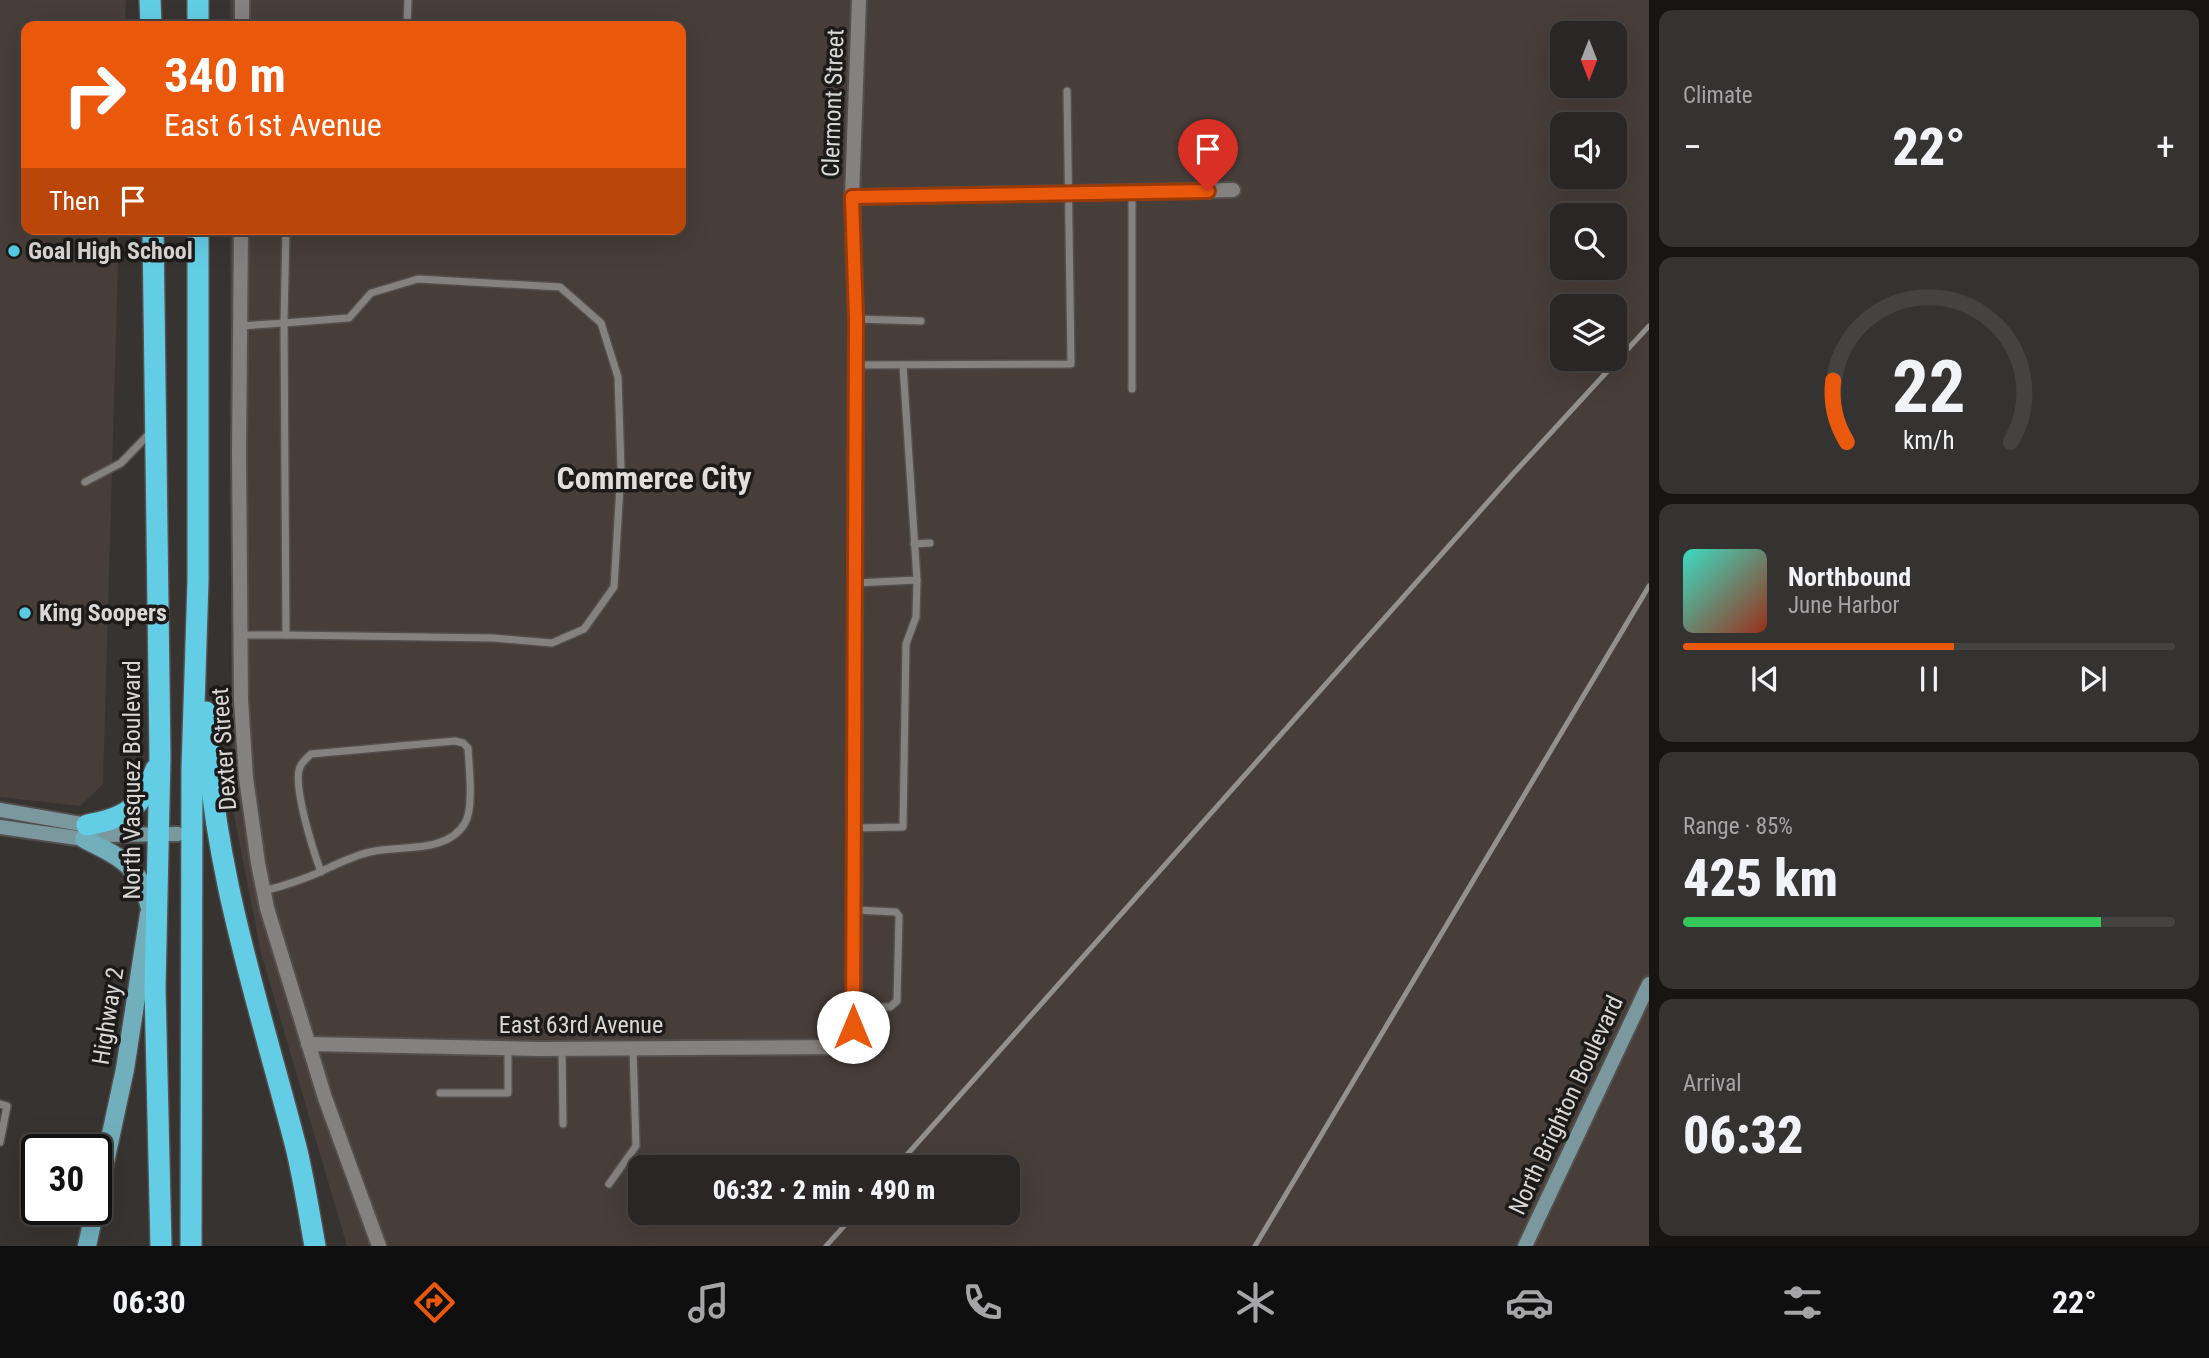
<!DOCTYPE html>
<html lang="en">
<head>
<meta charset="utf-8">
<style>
  :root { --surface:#292625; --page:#353232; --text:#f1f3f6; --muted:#a5a5a7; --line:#454342; --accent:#ea580c }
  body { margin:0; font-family:"Roboto Condensed",sans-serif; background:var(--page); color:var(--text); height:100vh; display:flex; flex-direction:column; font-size:26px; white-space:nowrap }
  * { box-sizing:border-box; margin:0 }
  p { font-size:23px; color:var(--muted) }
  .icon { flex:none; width:38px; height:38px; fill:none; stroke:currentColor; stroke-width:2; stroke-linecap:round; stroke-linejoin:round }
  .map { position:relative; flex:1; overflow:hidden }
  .details { display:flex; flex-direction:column; gap:10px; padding:10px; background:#171514; width:560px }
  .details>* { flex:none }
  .hud { position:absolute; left:21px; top:21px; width:665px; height:214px; border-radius:14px; box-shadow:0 7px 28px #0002,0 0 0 2px var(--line); background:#ea580c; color:#fff; overflow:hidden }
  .needle { width:46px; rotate:180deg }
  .controls { position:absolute; left:1550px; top:21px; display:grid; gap:14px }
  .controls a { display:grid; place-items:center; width:77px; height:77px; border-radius:14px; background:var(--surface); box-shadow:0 7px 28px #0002,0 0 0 2px var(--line); font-size:35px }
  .speed { position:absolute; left:21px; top:1134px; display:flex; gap:14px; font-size:35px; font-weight:700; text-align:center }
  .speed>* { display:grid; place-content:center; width:91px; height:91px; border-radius:50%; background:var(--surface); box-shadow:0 7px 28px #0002,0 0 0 2px var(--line); line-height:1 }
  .speed .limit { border:4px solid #111; border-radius:10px; background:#fff; color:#111 }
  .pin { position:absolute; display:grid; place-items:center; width:60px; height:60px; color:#fff; margin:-72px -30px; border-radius:50% 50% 50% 0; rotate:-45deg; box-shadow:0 0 7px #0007 }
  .pin .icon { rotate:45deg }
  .me { position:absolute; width:77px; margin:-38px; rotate:0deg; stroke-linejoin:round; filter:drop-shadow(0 0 5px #0008) }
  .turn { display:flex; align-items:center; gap:24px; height:147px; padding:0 28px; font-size:32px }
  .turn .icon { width:91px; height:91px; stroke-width:2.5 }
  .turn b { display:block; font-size:49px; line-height:60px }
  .then { display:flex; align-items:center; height:66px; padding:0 28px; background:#0003; gap:14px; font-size:26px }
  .big { font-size:52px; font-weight:800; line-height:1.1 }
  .details .tile { flex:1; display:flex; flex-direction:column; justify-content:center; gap:10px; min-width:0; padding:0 24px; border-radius:14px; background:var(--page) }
  .details .dial { align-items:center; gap:0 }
  .dial svg { height:182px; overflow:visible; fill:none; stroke:var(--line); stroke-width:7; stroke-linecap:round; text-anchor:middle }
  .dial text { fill:var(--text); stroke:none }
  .song { display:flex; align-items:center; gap:21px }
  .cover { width:84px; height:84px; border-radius:10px; background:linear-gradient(135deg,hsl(170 70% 55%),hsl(10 70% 35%)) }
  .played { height:7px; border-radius:4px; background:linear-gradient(90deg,var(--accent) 55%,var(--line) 55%) }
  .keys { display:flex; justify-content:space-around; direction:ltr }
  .heat { display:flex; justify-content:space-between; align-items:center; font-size:38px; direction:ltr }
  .charge { height:10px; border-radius:5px; background:linear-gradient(90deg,#34c759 85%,var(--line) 0) }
  .trip { position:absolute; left:628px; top:1155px; width:392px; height:70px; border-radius:14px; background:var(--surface); box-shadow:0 7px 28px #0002,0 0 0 2px var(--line); font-weight:800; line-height:70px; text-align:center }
  .dock { display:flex; height:112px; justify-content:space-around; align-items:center; background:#100f0f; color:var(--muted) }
  .dock .icon { width:49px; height:49px }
  .dock .on { color:var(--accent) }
  .dock b { font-size:32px; color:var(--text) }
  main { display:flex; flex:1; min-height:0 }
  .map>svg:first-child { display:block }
</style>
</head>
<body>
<main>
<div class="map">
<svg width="1649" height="1246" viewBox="0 0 1649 1246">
  <rect width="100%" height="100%" fill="#373331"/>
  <g fill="#473d39" fill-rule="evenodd">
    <path d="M0 0H126L125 26H26V229H119L103 784 80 806 0 797Z"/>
    <path d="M230 0H1649V1246H347L261 953 232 805 230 229H681V26H230ZM1563 33H1615V86H1563ZM1563 124H1615V177H1563ZM1563 215H1615V268H1563ZM1563 306H1615V359H1563ZM640 1167H1008V1213H640Z"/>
  </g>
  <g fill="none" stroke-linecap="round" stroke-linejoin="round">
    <g stroke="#534f4e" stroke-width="10">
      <g id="lane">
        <path d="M407 26 408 0"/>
        <path d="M1132 192V389"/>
        <path d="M856 319 921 321"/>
        <path d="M240 326 284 323 286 635H241"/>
        <path d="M857 365 1071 364 1067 91"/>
        <path d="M85 482 121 463 151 432"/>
        <path d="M914 544 930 543"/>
        <path d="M855 583 917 580 903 365"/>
        <path d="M286 635 493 638 552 643 584 629 614 587 621 469 618 377 601 323 560 287 418 279 371 293 349 318 284 323 286 229"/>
        <path d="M855 828 903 827 906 644 916 617 917 580"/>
        <path d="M264 891C283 886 302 880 320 872 337 864 352 856 370 852 400 845 447 854 465 823 474 808 469 767 468 748L463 743 455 741 311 754C307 758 302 762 300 767 292 785 314 853 321 872"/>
        <path d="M854 1007H890L897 1001 899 916 896 912 854 910"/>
        <path d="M562 1049 563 1124"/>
        <path d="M440 1093H508V1049"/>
        <path d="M0 1104 7 1106 0 1142"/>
        <path d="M609 1184 636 1146 633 1049"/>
      </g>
    </g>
    <g stroke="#534f4e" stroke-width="18">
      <g id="street">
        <path d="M242 26V0"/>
        <path d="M852 197 1233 190"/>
        <path d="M241 229 239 453 241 700 246 778 258 863 267 908 325 1098 379 1246"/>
        <path d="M308 1044 541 1049 854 1047 856 319 852 197 859 0"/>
      </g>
    </g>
    <g stroke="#534f4e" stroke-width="18">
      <g id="secondary">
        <path d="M0 810 87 825 95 829"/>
        <path d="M0 827 84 839 105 835 178 834"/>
        <path d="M1525 1246 1649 984"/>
      </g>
    </g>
    <g stroke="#534f4e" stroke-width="21">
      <g id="primary">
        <path d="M84 839C122 858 139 865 150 908"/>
        <path d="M96 1204 125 1069 149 914"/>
        <path d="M87 1246 95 1209"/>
      </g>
    </g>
    <g stroke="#534f4e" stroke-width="24">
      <g id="highway">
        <path d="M150 0 151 26"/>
        <path d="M198 0V26"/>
        <path d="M153 229 160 757 155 988 161 1246"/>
        <path d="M206 712C210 861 259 1004 296 1147 304 1180 309 1213 315 1246"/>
        <path d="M87 825C127 818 141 808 156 769"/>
        <path d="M191 1246 192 768 198 581V229"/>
      </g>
    </g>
    <use href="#lane" stroke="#85817f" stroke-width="7"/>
    <use href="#street" stroke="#85817f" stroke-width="14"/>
    <use href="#secondary" stroke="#7b989e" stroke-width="14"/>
    <use href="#primary" stroke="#71afbd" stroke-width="18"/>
    <use href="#highway" stroke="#64cde6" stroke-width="21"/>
    <g stroke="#93908e" stroke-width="5">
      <path d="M896 1167 1512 475 1649 326"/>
      <path d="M826 1246 856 1213"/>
      <path d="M1255 1246 1649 586"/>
    </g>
  </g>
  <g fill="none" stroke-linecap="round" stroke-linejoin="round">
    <g stroke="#983908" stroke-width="18">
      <path id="route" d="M853 1027 856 319 852 197 1208 191"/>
    </g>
    <use href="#route" stroke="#ea580c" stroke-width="12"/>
  </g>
  <g fill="#58c9e3" stroke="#1d1b1a" stroke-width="2.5">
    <circle cx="14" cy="251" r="7"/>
    <circle cx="25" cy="613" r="7"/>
  </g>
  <g text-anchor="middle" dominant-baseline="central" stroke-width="7" stroke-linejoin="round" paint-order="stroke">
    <g font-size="24" fill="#dad8d7" stroke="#1d1b1a">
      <text transform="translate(833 103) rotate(-88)">Clermont Street</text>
      <text transform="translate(224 749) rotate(-94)">Dexter Street</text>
      <text transform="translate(132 780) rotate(-90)">North Vasquez Boulevard</text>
      <text transform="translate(108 1016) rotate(-81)">Highway 2</text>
      <text x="581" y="1025">East 63rd Avenue</text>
      <text transform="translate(1566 1105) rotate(-65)">North Brighton Boulevard</text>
    </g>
    <g font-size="24" font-weight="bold" fill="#dad8d7" stroke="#1d1b1a" text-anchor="start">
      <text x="28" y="251">Goal High School</text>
      <text x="39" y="613">King Soopers</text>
    </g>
    <g font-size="32" font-weight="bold" fill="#e3dedc" stroke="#1d1b1a">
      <text x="654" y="478">Commerce City</text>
    </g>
  </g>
</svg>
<div class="controls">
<a><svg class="needle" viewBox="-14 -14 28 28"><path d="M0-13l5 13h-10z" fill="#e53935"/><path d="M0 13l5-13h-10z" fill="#a5a5a7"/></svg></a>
<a><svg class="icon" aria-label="sound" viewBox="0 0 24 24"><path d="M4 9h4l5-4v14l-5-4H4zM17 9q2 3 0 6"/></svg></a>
<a><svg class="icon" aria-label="search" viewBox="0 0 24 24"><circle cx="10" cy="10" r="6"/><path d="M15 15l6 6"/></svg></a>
<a><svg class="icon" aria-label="layers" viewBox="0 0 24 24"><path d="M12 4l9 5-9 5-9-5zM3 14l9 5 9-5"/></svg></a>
</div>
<div class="speed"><div class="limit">30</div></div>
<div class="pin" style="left:1208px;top:191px;background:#d93025"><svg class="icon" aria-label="arrive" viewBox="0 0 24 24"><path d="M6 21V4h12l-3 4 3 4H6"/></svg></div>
<svg class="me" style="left:853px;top:1027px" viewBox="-20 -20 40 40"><circle r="19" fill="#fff"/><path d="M0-13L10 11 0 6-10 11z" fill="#ea580c"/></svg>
<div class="trip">06:32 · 2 min · 490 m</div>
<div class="hud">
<div class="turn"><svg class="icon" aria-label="right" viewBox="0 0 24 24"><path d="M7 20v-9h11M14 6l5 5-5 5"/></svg><div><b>340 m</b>East 61st Avenue</div></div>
<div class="then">Then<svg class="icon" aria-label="arrive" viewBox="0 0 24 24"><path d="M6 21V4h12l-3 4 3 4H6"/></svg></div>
</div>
</div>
<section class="details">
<div class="tile"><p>Climate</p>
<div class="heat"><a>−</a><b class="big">22°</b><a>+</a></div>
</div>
<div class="tile dial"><svg viewBox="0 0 100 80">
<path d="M14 69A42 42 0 1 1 86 69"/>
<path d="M14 69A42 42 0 0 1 8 42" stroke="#ea580c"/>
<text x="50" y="56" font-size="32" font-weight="700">22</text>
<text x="50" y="72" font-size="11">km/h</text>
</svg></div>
<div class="tile">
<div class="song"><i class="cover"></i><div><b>Northbound</b><p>June Harbor</p></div></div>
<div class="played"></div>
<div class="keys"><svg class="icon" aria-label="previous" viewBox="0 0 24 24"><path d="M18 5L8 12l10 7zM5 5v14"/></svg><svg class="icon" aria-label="pause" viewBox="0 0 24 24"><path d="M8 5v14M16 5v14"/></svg><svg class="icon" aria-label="next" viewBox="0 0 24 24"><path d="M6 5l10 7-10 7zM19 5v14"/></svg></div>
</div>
<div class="tile"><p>Range · 85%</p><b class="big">425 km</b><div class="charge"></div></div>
<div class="tile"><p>Arrival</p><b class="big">06:32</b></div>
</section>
</main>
<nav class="dock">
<b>06:30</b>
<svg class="icon on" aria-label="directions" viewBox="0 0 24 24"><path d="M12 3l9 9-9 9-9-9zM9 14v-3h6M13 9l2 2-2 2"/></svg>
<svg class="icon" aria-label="music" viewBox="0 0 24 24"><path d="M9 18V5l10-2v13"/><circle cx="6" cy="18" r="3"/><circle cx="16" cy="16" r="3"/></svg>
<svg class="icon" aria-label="phone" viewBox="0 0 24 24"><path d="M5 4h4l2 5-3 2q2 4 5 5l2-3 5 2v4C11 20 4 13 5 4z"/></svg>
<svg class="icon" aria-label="climate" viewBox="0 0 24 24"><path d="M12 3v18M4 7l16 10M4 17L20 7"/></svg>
<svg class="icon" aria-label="car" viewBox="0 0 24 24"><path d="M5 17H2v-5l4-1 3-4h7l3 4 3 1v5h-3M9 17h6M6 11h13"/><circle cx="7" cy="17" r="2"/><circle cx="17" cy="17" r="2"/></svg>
<svg class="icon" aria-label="filters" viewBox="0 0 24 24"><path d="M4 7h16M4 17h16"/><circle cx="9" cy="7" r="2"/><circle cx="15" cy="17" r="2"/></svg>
<b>22°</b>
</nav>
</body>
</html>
